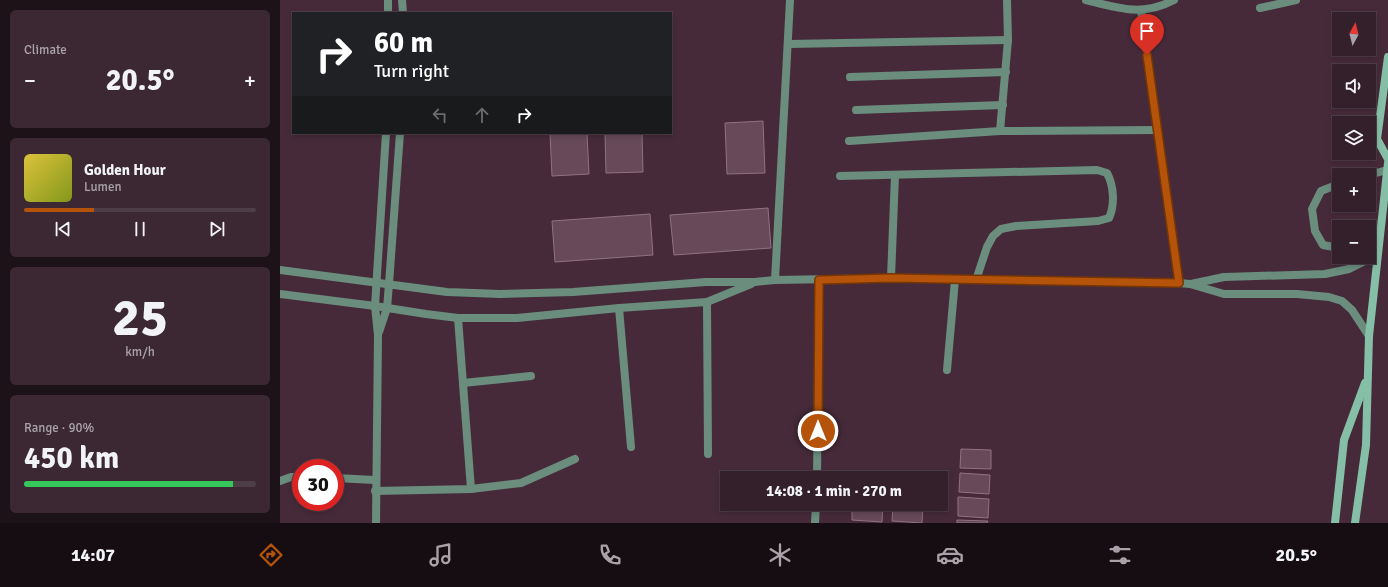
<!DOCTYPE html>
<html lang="en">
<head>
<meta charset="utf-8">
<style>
  :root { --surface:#34202b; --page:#3c2833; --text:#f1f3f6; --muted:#a9a3a9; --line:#4e3e47; --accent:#b45309 }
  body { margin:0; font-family:Signika,sans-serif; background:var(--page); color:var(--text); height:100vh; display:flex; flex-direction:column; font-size:15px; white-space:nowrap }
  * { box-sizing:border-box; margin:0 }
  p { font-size:13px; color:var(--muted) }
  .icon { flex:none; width:22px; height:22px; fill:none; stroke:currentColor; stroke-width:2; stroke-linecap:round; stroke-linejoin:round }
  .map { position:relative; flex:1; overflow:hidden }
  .panel { display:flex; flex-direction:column; gap:10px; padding:10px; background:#1d1218; width:280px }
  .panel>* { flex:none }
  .guide { position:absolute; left:12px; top:12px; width:380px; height:122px; border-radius:0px; box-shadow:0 2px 6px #0003,0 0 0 1px var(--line); background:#202124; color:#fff; overflow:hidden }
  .needle { width:26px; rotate:7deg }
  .controls { position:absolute; left:1052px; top:12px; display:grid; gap:8px }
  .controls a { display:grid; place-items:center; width:44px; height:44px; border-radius:0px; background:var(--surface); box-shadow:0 2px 6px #0003,0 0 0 1px var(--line); font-size:20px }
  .speed { position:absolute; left:12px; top:459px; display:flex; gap:8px; font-size:20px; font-weight:700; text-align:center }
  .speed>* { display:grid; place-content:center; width:52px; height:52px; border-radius:50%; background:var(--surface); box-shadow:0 2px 6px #0003,0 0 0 1px var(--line); line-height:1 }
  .speed .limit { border:6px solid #d22; background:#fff; color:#111 }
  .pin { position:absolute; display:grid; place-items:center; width:34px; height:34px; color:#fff; margin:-41px -17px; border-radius:50% 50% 50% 0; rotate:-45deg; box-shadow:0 0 4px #0007 }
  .pin .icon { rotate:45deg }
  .me { position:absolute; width:44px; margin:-22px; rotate:0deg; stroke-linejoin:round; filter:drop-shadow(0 0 3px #0008) }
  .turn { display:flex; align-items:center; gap:14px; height:84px; padding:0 16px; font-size:18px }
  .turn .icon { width:52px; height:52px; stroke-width:2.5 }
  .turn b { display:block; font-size:28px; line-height:34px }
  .lanes { display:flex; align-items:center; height:38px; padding:0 16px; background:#0003; justify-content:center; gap:20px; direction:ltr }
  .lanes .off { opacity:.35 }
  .big { font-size:30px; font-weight:800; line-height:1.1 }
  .panel .widget { flex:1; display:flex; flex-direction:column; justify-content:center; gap:6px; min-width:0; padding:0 14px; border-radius:6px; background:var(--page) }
  .panel .dial { align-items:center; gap:0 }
  .dial b { font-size:52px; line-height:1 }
  .song { display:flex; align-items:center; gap:12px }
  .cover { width:48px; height:48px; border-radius:6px; background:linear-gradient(135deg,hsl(50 70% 55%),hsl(70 70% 35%)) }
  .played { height:4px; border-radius:2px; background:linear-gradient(90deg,var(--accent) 30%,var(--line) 30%) }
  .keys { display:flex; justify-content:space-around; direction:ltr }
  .heat { display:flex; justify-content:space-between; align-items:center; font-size:22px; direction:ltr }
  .charge { height:6px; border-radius:3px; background:linear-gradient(90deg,#34c759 90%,var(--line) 0) }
  .trip { position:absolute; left:440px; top:471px; width:228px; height:40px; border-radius:0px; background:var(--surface); box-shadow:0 2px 6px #0003,0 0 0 1px var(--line); font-weight:800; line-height:40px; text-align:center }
  .menu { display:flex; height:64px; justify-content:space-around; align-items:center; background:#150d11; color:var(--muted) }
  .menu .icon { width:28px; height:28px }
  .menu .current { color:var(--accent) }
  .menu b { font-size:18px; color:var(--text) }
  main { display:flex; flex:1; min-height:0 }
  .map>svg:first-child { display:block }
</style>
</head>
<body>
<main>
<section class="panel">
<div class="widget"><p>Climate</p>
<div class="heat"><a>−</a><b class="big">20.5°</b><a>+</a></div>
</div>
<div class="widget">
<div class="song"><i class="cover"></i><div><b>Golden Hour</b><p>Lumen</p></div></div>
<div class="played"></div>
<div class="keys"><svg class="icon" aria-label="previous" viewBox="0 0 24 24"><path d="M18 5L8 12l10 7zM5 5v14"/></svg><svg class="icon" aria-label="pause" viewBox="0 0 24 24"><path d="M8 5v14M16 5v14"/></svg><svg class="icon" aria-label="next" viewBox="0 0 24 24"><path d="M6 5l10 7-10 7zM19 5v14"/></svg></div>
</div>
<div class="widget dial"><b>25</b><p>km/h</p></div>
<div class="widget"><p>Range · 90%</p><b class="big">450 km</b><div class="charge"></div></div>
</section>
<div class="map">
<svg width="1108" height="523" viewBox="0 0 1108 523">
  <rect width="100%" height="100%" fill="#462a39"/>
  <g fill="#674959" stroke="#927282">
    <path d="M483 121 485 173 447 174 445 123Z"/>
    <path d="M270 133H307L309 174 272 176Z"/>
    <path d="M325 133H362L363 172 326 173Z"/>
    <path d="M488 208 491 248 394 255 390 215Z"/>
    <path d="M370 214 373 255 275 262 272 221Z"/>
    <path d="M681 449 711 450V469L680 468Z"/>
    <path d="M680 473 710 475 709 494 679 492Z"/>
    <path d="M678 497 709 499 708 518 678 516Z"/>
    <path d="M572 504H603L602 522 572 520Z"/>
    <path d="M613 504H643L642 523 612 521Z"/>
    <path d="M677 520 708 521 707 523H677Z"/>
  </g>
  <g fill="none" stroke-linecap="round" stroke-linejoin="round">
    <g stroke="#6a8d7e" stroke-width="8">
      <path d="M1089 175 1107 170"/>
      <path d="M1059 184 1041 191 1032 209 1035 231 1043 245 1059 248"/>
      <path d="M1089 249H1097"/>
      <path d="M55 478 95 480"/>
      <path d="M0 481 11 477H21"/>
    </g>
    <g stroke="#6a8d7e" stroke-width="8">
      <path d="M108 0V13"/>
      <path d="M122 0 123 13"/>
      <path d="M806 0C838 8 862 17 894 0"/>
      <path d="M980 8 1016 0"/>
      <path d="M861 10 899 283"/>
      <path d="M509 44 728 40"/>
      <path d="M570 77 726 72"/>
      <path d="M576 110 723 105"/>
      <path d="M720 131 728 40 727 0"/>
      <path d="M569 141 720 131 877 130"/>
      <path d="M560 176 817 170 827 173C834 186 835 205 829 218L818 221 736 226 721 229 713 236 707 247 696 280"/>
      <path d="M0 270 167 292 220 294 293 292 426 282H475L495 280 611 278 899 283 910 284 944 294H1017L1049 297 1062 301 1072 310 1089 336"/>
      <path d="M611 278 615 175"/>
      <path d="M495 280 510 0"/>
      <path d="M911 284 944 277 1045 274 1069 269 1097 255"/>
      <path d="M0 294 95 306 146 314 178 318H237L339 308 427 302 471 284"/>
      <path d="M427 302 428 454"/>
      <path d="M339 308 351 447"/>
      <path d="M178 318 191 489"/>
      <path d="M99 332 107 308 109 284 120 133"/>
      <path d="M667 370 675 280"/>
      <path d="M183 383 251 376"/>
      <path d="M537 478 539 280"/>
      <path d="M95 491 191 489 241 483 295 459"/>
      <path d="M96 523 98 335 95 306 106 133"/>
      <path d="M535 523 536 504"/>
    </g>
    <g stroke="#86bfa8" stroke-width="8">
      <path d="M1108 57 1097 139 1108 159"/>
      <path d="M1055 523 1064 440 1085 383"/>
      <path d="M1075 523 1086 445 1089 336 1108 163"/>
    </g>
  </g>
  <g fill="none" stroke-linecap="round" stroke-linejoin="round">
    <g stroke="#753606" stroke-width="10">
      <path id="route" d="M538 431 539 280 611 278 899 283 867 55"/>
    </g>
    <use href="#route" stroke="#b45309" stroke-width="7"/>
  </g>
</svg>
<div class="controls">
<a><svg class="needle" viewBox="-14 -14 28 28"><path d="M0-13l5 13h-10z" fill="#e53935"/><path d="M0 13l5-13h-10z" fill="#a9a3a9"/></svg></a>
<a><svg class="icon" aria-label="sound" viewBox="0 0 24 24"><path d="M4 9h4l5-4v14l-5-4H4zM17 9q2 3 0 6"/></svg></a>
<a><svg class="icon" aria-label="layers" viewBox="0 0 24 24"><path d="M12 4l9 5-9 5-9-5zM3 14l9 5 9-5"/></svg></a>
<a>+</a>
<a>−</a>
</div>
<div class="speed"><div class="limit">30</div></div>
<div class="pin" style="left:867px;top:55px;background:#d93025"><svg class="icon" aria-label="arrive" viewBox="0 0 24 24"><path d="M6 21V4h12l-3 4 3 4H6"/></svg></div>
<svg class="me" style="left:538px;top:431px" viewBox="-20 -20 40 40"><circle r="17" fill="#b45309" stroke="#fff" stroke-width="3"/><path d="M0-11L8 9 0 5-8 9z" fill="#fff"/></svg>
<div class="trip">14:08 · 1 min · 270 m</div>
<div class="guide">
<div class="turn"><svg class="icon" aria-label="right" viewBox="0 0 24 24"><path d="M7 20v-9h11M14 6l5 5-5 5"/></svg><div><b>60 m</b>Turn right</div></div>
<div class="lanes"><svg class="icon off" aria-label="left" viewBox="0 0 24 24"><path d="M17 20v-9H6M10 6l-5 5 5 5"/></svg><svg class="icon off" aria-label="ahead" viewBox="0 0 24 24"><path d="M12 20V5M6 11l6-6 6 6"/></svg><svg class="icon" aria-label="right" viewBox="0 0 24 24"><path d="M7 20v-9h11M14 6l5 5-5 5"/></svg></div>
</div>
</div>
</main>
<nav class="menu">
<b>14:07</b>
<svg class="icon current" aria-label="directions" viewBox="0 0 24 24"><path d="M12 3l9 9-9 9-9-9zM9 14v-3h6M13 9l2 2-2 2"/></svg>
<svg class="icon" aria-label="music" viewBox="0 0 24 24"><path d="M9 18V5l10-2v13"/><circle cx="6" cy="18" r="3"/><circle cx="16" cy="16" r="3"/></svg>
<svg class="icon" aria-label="phone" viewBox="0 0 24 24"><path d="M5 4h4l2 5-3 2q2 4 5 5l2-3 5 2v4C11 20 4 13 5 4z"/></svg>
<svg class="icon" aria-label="climate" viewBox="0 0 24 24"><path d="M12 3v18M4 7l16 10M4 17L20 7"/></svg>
<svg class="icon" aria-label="car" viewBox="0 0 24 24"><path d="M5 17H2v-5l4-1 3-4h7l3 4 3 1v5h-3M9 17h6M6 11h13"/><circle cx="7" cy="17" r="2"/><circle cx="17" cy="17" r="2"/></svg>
<svg class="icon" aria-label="filters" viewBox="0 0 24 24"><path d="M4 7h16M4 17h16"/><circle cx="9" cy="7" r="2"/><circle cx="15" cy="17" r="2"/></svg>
<b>20.5°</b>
</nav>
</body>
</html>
